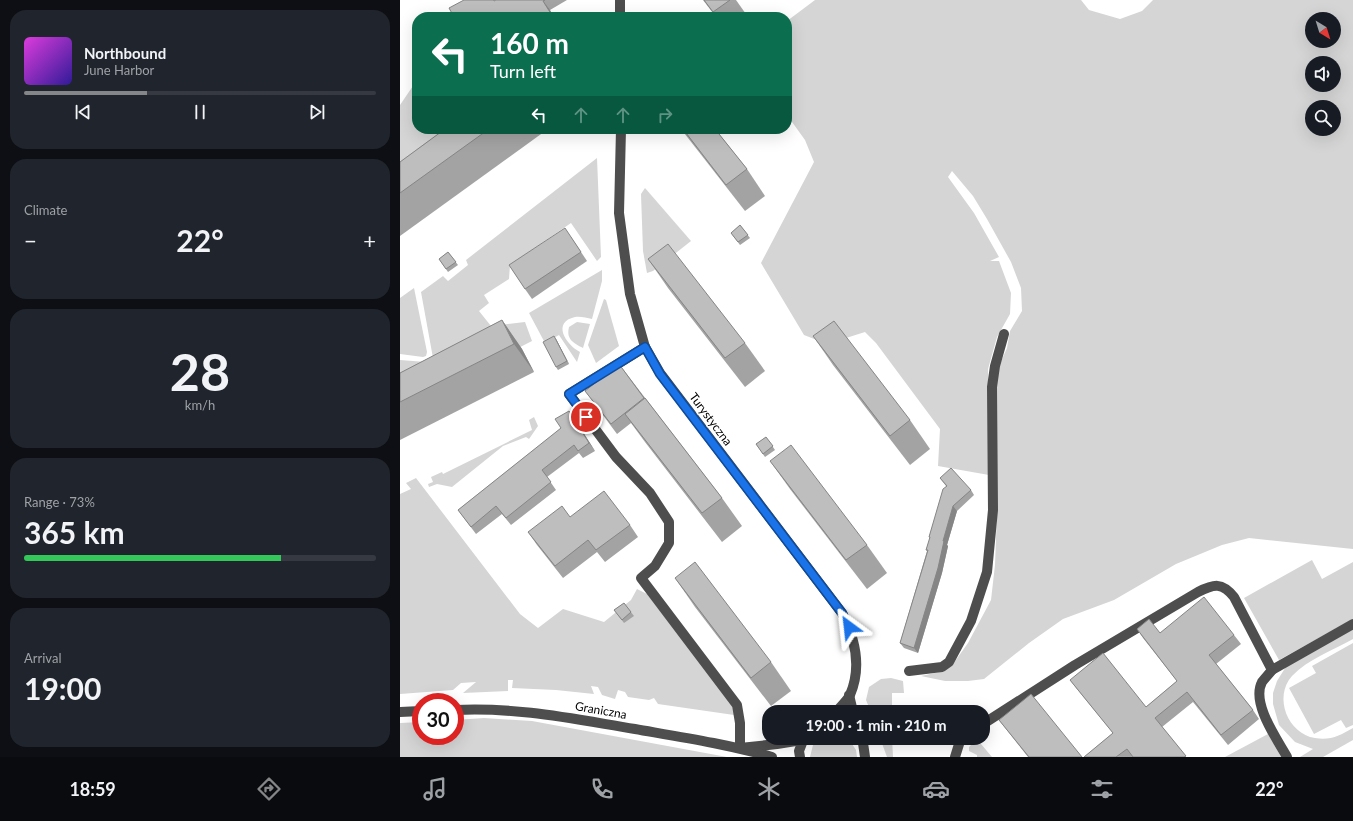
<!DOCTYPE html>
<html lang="en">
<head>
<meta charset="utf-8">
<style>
  :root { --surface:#171b24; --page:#20242c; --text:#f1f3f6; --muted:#9ea1a6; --line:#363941; --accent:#858687 }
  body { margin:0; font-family:Lato,sans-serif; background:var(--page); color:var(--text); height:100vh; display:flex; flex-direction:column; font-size:15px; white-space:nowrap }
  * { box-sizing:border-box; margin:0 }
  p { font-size:13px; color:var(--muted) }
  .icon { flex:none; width:22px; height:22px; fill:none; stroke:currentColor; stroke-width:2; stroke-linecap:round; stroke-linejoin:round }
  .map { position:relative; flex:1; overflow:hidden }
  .side { display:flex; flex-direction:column; gap:10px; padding:10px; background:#0d0f14; width:400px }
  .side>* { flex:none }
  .banner { position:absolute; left:12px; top:12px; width:380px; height:122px; border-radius:16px; box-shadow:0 4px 16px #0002; background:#0b6e4f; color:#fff; overflow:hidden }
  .needle { width:26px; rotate:142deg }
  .controls { position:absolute; left:905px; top:12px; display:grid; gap:8px }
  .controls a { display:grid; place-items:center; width:36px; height:36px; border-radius:50%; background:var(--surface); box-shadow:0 4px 16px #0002; font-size:20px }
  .speed { position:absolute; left:12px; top:693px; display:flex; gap:8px; font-size:20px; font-weight:700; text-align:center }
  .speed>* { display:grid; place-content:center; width:52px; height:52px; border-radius:50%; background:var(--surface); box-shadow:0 4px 16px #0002; line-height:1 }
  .speed .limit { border:6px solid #d22; background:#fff; color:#111 }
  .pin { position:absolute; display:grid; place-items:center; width:34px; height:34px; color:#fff; margin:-17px; border:2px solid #fff; border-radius:50%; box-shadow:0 1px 4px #0007 }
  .me { position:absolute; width:44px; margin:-22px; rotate:330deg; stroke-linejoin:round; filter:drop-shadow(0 0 3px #0008) }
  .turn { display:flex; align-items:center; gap:14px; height:84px; padding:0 12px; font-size:18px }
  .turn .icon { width:52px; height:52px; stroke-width:2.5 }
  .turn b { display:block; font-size:28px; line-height:34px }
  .lanes { display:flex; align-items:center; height:38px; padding:0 12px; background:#0003; justify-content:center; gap:20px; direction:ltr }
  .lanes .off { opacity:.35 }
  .big { font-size:30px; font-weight:700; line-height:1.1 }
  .side .card { flex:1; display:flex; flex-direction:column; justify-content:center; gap:6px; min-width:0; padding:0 14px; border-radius:16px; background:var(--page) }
  .side .dial { align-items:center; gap:0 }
  .dial b { font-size:52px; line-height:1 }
  .song { display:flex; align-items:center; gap:12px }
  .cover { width:48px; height:48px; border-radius:6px; background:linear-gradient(135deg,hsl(300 70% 55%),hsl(250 70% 35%)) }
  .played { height:4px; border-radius:2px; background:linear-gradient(90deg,var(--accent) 35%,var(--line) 35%) }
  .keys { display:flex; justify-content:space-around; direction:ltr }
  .heat { display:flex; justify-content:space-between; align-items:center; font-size:22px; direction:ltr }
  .charge { height:6px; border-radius:3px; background:linear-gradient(90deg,#34c759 73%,var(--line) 0) }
  .trip { position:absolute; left:362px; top:705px; width:228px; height:40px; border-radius:16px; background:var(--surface); box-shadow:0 4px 16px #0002; font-weight:700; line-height:40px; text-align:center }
  .menu { display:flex; height:64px; justify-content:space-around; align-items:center; background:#090b0e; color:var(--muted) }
  .menu .icon { width:28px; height:28px }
  .menu .on { color:var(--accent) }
  .menu b { font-size:18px; color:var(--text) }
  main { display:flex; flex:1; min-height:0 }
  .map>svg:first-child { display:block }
</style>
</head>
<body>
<main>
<section class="side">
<div class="card">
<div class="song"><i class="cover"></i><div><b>Northbound</b><p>June Harbor</p></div></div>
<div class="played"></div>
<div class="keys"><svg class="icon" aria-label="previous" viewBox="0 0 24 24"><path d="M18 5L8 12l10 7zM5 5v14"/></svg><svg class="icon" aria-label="pause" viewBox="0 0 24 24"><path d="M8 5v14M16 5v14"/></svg><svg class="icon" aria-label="next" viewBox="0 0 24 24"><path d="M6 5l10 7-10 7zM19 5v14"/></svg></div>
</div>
<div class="card"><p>Climate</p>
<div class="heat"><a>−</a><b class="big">22°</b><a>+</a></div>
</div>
<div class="card dial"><b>28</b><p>km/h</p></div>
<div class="card"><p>Range · 73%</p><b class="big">365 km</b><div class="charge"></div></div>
<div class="card"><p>Arrival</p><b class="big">19:00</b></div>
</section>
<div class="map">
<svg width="953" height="757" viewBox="0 0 953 757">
  <rect width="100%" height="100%" fill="#fff"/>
  <g fill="#d5d5d5" fill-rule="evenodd">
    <path d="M415 0H681L689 10 720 19 742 11 753 0H953V549L849 538 822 545 776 564 714 600 663 619 629 643 584 679 568 681H545L521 676 544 671 553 664 568 643 591 600 595 565 597 512 596 382 599 366 607 348 610 331 622 311 621 288 611 262 587 219 573 196 552 171 548 177 574 213 599 257 590 261H599L611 293 610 314 597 337 588 369 589 475 538 466 540 429 476 343 465 332 427 344 404 335 361 263 414 162 405 140 387 115V21ZM912 19H934V41H912ZM912 63H934V85H912ZM912 107H934V129H912Z"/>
    <path d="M17 80V129H100L0 201V105Z"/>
    <path d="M197 158 201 257 197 261 171 223 110 265 109 279 84 295 89 303 79 311 91 326 125 322 132 341 0 408V360L26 362 33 358 21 292 43 276 48 281 68 265 66 260Z"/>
    <path d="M245 188 291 241 253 271 247 273 243 251 241 194Z"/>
    <path d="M202 270V281L192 319C187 318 180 316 175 317 152 322 165 344 180 352L177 362 159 335 145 343 129 313Z"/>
    <path d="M14 288 27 352 26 356 23 357 0 354V298Z"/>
    <path d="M204 299 206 300 219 346 196 363 188 345Z"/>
    <path d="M177 322 190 324 183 348C173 343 166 339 169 327Z"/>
    <path d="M134 417 138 426 129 439 126 437 103 446 52 487 37 484 29 487 28 484 33 482 31 477 42 472 43 474 132 430 129 420Z"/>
    <path d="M16 478 120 614 138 628 163 609 204 622 231 600 237 589 247 594 341 716 258 704 254 698 249 700 228 697 225 692 218 690 215 699 202 695 198 687 191 686 194 694 156 690 112 688 113 680H108V691L63 693 76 682 61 683 53 690 0 694V494L11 489 6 483Z"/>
    <path d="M912 560 922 579 953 562V619L879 660 844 598Z"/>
    <path d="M953 627V639C934 650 908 659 892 676 873 697 888 734 915 738 930 741 941 735 953 728V740L923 757H900L913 749 895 742 879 725 873 704V693L877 681 887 665Z"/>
    <path d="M953 643V725L946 728 941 720 914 734 889 688 916 673 912 666Z"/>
    <path d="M491 678 503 681 504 693H492V712H471L466 700 469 687 481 679Z"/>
    <path d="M84 718 132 721 327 757H0V723L21 722V736H55V720Z"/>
    <path d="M868 734 881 757H825Z"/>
    <path d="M420 738H448L456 750 457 757H410L413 745Z"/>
    <path d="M480 738H492L493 757H487Z"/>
    <path d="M572 744H581L592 757H577V755L569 751V747Z"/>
  </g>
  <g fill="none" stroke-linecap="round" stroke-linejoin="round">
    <g stroke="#4e4e4e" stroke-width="10">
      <path d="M220 0V17"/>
      <path d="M221 129 219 213 230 294 245 347 260 373 442 613C455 638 462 667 450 695 447 701 440 707 436 712"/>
      <path d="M245 347 169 394 216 457 250 493 269 522V543L255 566 241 578 337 705 340 723V748L377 744 402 740"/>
      <path d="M872 670C869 674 865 678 862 682 851 703 877 739 887 757"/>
      <path d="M509 671 542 667 549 662 571 621 587 572 593 510 592 387 595 366 604 334"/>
      <path d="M449 695 453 712"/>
      <path d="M55 710C119 707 173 719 235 729 281 737 327 744 372 757"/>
      <path d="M0 712 21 711"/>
      <path d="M583 724 675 665 798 592C814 584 822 582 834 597L872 670 953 624"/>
      <path d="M461 738 463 743 465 757"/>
      <path d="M400 757 399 751 404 738"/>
      <path d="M555 757 560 741 564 738"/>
    </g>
  </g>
  <g fill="#a3a3a3">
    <path d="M95 0H167L150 10Z"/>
    <path d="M303 0H336L348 17H316Z"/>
    <path d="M45 129H148L0 236V162Z"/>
    <path d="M281 129H315L347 169 365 196 345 211Z"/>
    <path d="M340 225 350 238 340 245 331 233Z"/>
    <path d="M171 237 187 261 132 299 125 289Z"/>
    <path d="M48 252 58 265 48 272 39 259Z"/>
    <path d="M248 259 345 343 365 371 345 387 268 288Z"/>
    <path d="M102 320 122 349 134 372 0 440V373Z"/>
    <path d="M413 336 510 420 530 449 510 465 433 365Z"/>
    <path d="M156 339 169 364 158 370 156 367Z"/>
    <path d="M219 364 322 498 342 526 322 542 245 442 231 423 217 434 185 391Z"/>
    <path d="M174 418 195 451 183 458 179 453 147 477 156 490 111 525 102 514 76 534 58 510Z"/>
    <path d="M366 437 375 450 365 457 356 444Z"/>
    <path d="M370 461 467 545 487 573 467 589 390 489Z"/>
    <path d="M540 478 571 490 574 495 557 511 547 545 548 546 542 573 518 653 504 648 500 643 527 551 526 550 530 538 529 537 546 486Z"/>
    <path d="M170 517 230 525 238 537 205 562 197 552 163 578 137 545 128 532Z"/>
    <path d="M275 578 371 662 391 691 371 706 295 607Z"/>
    <path d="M224 603 234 616 224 623 214 610Z"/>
    <path d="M737 629 760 633 834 635 841 644 816 664 853 710 859 719 828 745 793 702 762 727 786 757H684L713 733 677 689 670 680 746 707 777 681 743 638Z"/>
    <path d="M599 720 682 757H628L606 729Z"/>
  </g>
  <g fill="#858585">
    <path d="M143 1 150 10 154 17H153Z"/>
    <path d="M102 320 122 349 134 372 114 344Z"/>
    <path d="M154 336 156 339 169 364 167 361Z"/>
    <path d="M169 411 174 418 195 451 189 443Z"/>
    <path d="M553 506 557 511 547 545 548 546 542 573 518 653 514 648 543 541Z"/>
  </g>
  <g fill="#bebebe" stroke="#858585">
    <path d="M64 0H94V1L96 0H145L143 1 153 17H54L49 8Z"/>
    <path d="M304 0H330L313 12Z"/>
    <path d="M45 129H89L0 193V162Z"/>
    <path d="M283 129H315L347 169 326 185Z"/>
    <path d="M340 225 348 235 338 242 331 233Z"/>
    <path d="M165 228 181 252 125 289 109 265Z"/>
    <path d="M268 244 345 343 325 358 248 259Z"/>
    <path d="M48 252 56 262 46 269 39 259Z"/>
    <path d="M102 320 114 344 0 402V373Z"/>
    <path d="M434 321 510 420 490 436 413 336Z"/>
    <path d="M154 336 167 361 156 367 143 342Z"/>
    <path d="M219 364 244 398 211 424 185 391Z"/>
    <path d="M245 398 322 498 302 513 225 414Z"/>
    <path d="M169 411 189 443 178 451 174 445 142 470 151 482 106 518 96 506 71 527 58 510 161 428 155 419Z"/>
    <path d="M366 437 373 446 363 454 356 444Z"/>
    <path d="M391 445 467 545 446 560 370 461Z"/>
    <path d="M551 468 571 490 553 506 543 541H544L538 568 514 648 500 643 528 550H526L530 537H529L543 489 547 486 540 478Z"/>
    <path d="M204 491 230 525 196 550 188 540 155 566 128 532 162 506 170 517Z"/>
    <path d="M295 562 371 662 351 678 275 578Z"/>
    <path d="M804 597 834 635 809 655 853 710 821 735 787 692 755 718 786 756 784 757H733L727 749 716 757H684L713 733 670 680 703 653 746 707 777 681 737 629 749 619 760 633Z"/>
    <path d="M224 603 231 612 222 620 214 610Z"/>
    <path d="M631 694 682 757H629L599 720Z"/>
  </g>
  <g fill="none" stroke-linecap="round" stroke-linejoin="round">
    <g stroke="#114b97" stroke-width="10">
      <path id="route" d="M186 417 169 394 245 347 260 374 442 613 449 627"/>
    </g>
    <use href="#route" stroke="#1a73e8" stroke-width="7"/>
  </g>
  <g text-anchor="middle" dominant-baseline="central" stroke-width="3" stroke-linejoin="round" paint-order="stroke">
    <g font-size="12" fill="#000" stroke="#fff">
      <text transform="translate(311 419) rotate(53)">Turystyczna</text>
      <text transform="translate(201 710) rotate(10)">Graniczna</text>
    </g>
  </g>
</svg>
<div class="controls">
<a><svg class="needle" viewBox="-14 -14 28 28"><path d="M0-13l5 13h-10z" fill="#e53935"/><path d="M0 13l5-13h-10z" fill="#9ea1a6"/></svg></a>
<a><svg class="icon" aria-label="sound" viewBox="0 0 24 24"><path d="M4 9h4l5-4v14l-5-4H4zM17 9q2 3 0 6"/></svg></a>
<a><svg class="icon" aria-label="search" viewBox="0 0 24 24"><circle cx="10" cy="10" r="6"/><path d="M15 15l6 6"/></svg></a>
</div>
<div class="speed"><div class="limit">30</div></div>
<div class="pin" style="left:186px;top:417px;background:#d93025"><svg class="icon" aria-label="arrive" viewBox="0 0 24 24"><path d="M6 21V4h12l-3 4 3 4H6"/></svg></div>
<svg class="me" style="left:449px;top:627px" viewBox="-20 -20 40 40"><path d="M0-17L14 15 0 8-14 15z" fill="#1a73e8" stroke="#fff" stroke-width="4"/></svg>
<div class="trip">19:00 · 1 min · 210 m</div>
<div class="banner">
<div class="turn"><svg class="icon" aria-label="left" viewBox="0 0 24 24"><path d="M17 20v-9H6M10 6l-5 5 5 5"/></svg><div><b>160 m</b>Turn left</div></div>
<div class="lanes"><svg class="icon" aria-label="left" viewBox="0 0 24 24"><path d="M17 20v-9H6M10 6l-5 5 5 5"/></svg><svg class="icon off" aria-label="ahead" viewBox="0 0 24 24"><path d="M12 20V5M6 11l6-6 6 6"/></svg><svg class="icon off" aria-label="ahead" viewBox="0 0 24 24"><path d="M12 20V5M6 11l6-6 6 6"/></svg><svg class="icon off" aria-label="right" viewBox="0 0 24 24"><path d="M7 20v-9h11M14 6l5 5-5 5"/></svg></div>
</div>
</div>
</main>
<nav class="menu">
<b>18:59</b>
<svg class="icon on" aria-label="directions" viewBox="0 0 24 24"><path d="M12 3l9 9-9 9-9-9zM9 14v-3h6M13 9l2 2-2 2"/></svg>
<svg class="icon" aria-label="music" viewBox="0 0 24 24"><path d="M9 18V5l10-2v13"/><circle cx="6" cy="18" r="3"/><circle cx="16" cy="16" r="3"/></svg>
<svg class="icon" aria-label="phone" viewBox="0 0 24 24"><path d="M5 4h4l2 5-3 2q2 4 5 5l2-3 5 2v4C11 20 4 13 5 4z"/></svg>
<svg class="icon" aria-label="climate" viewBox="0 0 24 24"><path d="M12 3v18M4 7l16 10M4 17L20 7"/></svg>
<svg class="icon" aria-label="car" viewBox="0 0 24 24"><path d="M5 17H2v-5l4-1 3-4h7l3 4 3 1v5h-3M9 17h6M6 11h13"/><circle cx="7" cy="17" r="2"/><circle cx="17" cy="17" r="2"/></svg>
<svg class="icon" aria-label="filters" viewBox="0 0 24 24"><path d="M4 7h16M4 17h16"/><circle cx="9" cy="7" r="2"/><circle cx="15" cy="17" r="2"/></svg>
<b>22°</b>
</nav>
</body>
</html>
